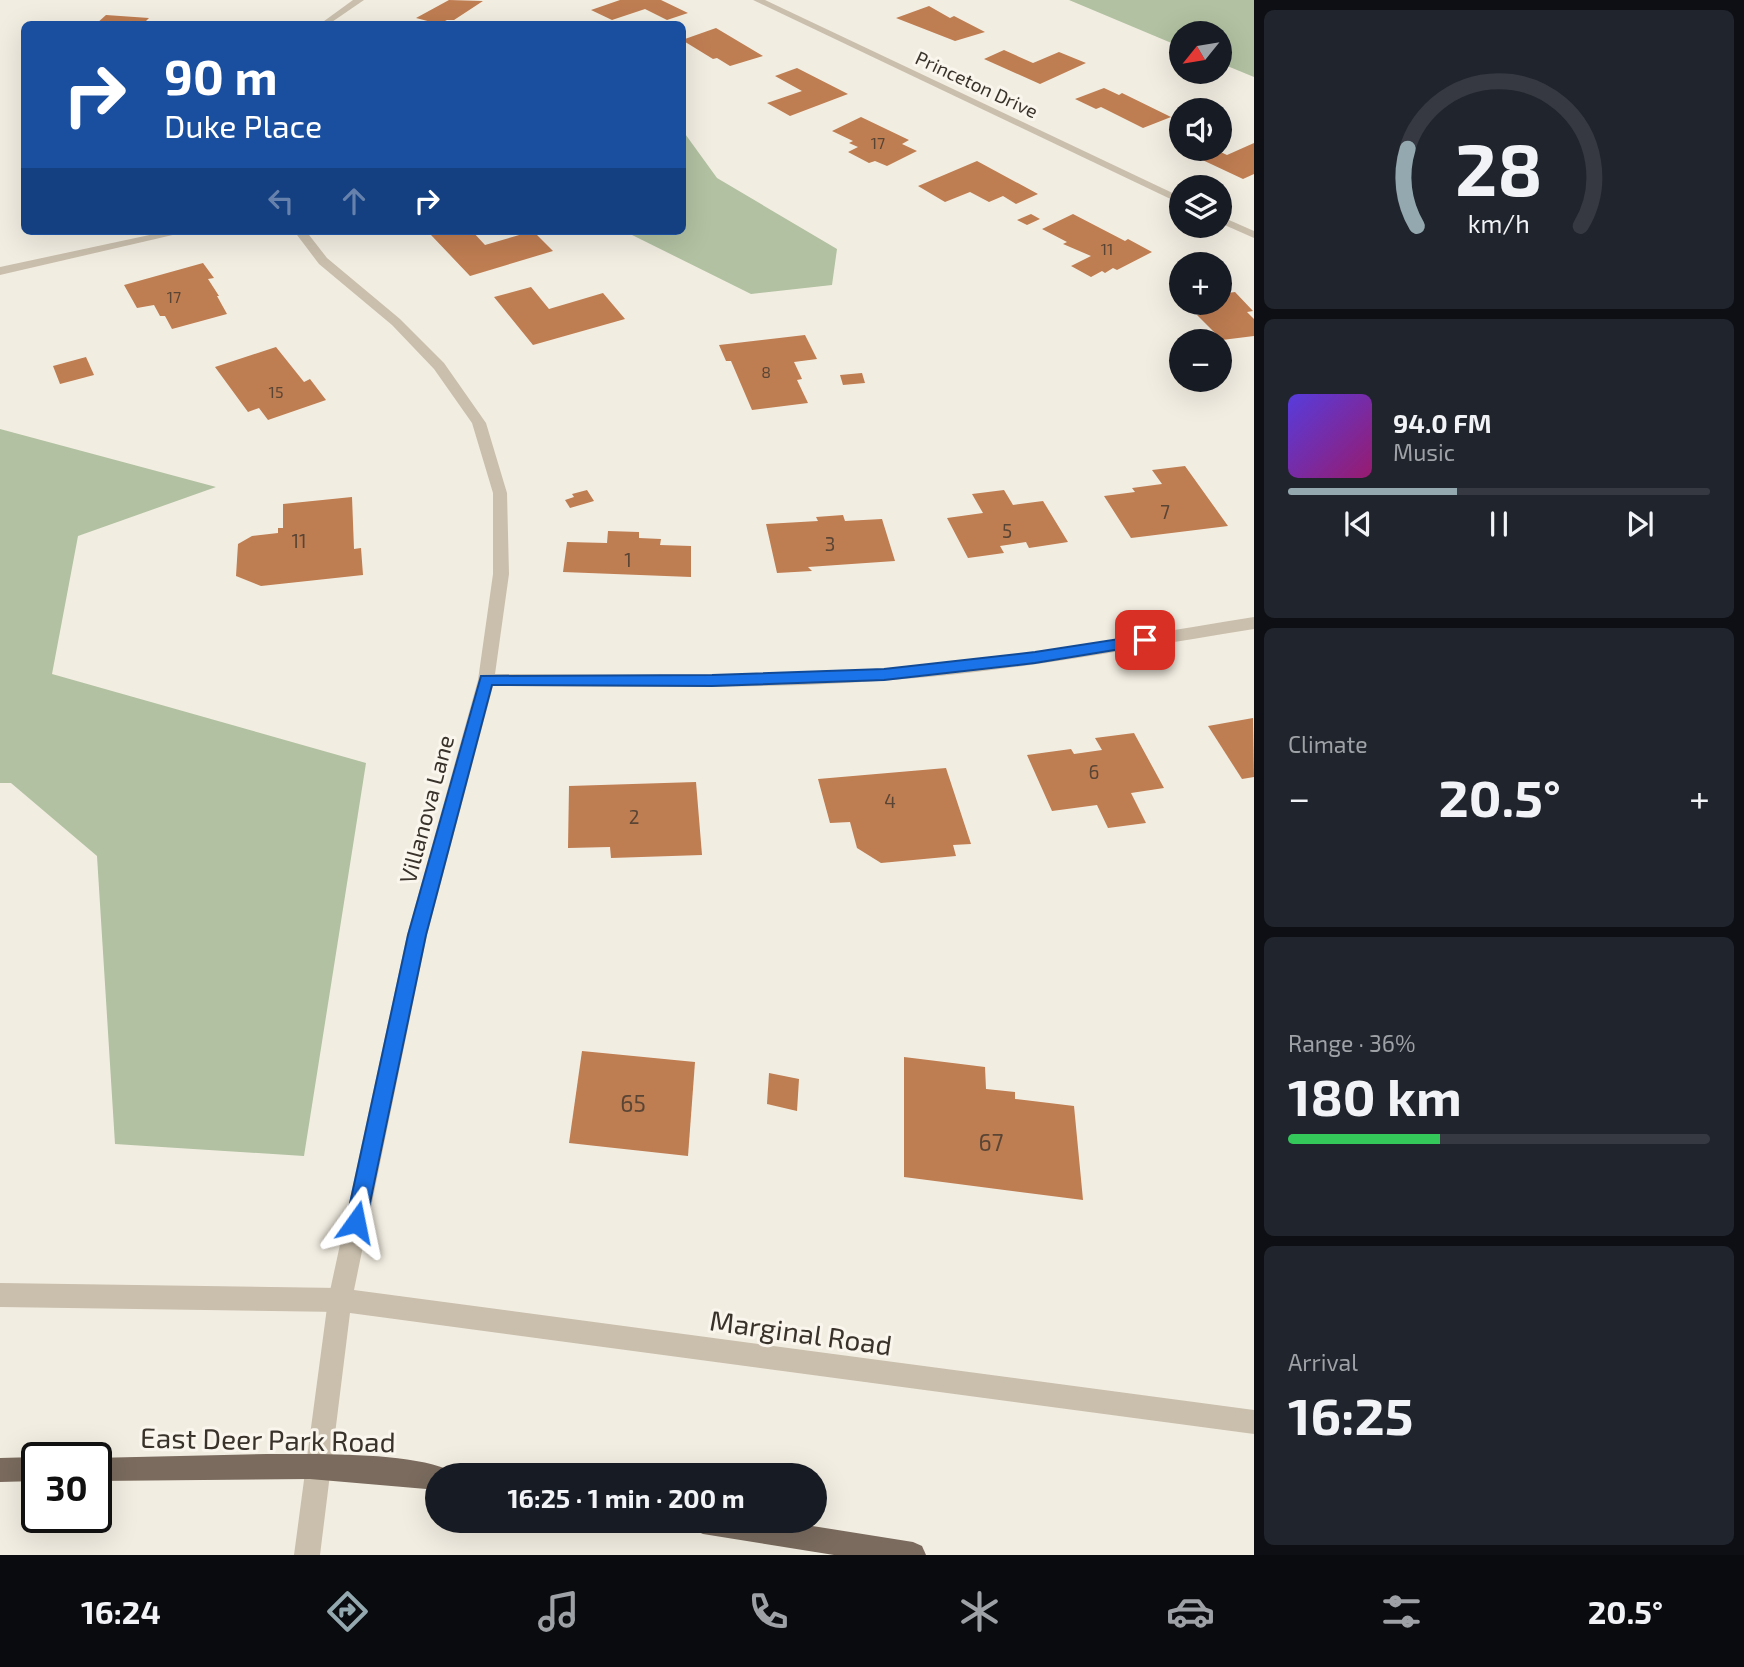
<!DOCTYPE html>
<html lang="en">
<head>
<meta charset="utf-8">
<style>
  :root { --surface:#171b24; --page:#20242c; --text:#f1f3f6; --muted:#9ea1a6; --line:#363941; --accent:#94a8af }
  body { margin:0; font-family:"Exo 2",sans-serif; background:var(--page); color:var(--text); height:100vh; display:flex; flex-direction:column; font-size:26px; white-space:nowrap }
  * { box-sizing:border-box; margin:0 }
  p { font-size:23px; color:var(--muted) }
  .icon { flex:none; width:38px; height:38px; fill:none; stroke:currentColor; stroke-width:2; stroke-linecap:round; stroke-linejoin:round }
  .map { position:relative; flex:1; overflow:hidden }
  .panel { display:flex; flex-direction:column; gap:10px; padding:10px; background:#0d0f14; width:490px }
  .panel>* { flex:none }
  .hud { position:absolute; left:21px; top:21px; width:665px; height:214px; border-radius:10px; box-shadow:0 7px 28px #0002; background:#1a4fa0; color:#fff; overflow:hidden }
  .needle { width:46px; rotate:240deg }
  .tools { position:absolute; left:1169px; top:21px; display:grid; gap:14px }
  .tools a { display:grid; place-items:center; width:63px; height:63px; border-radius:50%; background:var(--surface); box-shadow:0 7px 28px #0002; font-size:35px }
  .speed { position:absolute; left:21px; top:1442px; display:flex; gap:14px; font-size:35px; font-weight:700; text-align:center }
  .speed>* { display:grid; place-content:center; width:91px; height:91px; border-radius:50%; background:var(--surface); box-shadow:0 7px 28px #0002; line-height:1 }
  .speed .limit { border:4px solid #111; border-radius:10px; background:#fff; color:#111 }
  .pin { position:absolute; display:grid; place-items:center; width:60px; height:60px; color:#fff; margin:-30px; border-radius:14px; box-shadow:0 4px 10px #0006 }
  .me { position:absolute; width:77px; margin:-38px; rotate:12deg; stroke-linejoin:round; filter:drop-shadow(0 0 5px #0008) }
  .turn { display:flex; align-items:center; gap:24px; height:147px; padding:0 28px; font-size:32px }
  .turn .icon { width:91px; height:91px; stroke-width:2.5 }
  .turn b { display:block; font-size:49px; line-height:60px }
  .lanes { display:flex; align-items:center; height:66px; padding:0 28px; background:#0003; justify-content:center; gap:35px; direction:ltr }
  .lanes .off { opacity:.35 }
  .big { font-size:52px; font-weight:700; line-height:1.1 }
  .panel .tile { flex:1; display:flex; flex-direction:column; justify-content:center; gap:10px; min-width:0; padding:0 24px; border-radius:10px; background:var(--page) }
  .panel .dial { align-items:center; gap:0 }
  .dial svg { height:182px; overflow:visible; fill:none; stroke:var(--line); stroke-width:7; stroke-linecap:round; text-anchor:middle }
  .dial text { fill:var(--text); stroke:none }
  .song { display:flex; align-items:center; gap:21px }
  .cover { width:84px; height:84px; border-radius:10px; background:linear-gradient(135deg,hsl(250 70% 55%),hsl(320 70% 35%)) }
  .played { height:7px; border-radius:4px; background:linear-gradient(90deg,var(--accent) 40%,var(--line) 40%) }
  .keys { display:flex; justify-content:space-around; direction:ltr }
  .heat { display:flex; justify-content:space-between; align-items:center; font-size:38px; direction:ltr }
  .charge { height:10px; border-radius:5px; background:linear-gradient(90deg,#34c759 36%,var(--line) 0) }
  .trip { position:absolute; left:425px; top:1463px; width:402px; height:70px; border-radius:35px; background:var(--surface); box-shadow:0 7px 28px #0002; font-weight:700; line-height:70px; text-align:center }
  .tabs { display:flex; height:112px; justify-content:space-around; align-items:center; background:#090b0e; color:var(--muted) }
  .tabs .icon { width:49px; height:49px }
  .tabs .on { color:var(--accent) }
  .tabs b { font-size:32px; color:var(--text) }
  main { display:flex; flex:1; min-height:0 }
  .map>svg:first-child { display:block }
</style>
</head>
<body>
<main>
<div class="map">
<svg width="1254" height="1555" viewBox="0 0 1254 1555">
  <rect width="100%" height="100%" fill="#f2ede1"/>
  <g fill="#b1c1a1">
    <path d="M1069 0H1254V77L1220 63V33H1181V47Z"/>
    <path d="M683 131 717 178 837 249 832 285 751 294 624 231H682Z"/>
    <path d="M0 429 216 487 78 536 52 674 366 763 304 1156 115 1144 97 856 11 783H0Z"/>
  </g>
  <g fill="#bf7d52">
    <path d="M449 0 483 1 454 20H447L439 24 416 18Z"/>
    <path d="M620 0H661L688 13 667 20 645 9 612 20 591 10Z"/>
    <path d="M929 6 950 18 954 16 985 32 955 41 896 18Z"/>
    <path d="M106 15 149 18 143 24H96Z"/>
    <path d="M716 28 763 56 730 66 717 58 713 59 682 40Z"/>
    <path d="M1004 50 1033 63 1059 52 1086 63 1040 84 984 59Z"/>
    <path d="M797 68 848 94 790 116 767 103 802 91 775 76Z"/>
    <path d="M1104 88 1119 95 1122 93 1171 117 1143 128 1101 107 1096 109 1075 99Z"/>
    <path d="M861 117 909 140 902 144 917 151 887 166 875 161 869 163 848 152 858 147 849 143 853 141 832 131Z"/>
    <path d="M1254 143V174L1243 179 1179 149H1214L1227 155Z"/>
    <path d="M977 161 1038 194 1016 204 1003 196 989 202 970 192 945 202 918 186Z"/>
    <path d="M1031 214 1040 219 1027 225 1017 220Z"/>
    <path d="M1073 214 1125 241 1128 239 1152 252 1117 270 1113 268 1105 273 1102 271 1091 277 1071 266 1091 256 1063 244 1067 242 1042 229Z"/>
    <path d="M444 231H472L485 245 533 231 553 251 470 276 431 235Z"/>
    <path d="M203 263 214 278 208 279 219 296H217L227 314 172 329 165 316H160L154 305 137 308 124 285Z"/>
    <path d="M531 287 549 309 603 293 625 319 533 345 494 297Z"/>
    <path d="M1235 292 1253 311 1247 312 1254 319V336L1222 340 1197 315H1202L1191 303H1220V294Z"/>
    <path d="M805 335 817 359 794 362 802 379 797 380 808 403 752 410 731 361H726L719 345Z"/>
    <path d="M276 347 304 382 310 379 326 400 268 420 259 408 248 412 215 367Z"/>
    <path d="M86 357 94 375 60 384 53 366Z"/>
    <path d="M862 373 865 383 843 385 840 375Z"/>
    <path d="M1185 466 1228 526 1131 538 1104 496 1135 492 1132 488 1162 484 1152 470Z"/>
    <path d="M587 490 594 501 570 508 565 500 574 497 572 494Z"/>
    <path d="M1004 490 1013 505 1043 501 1068 542 1029 548 1026 542 1000 546 1004 553 968 558 947 518 983 513 972 494Z"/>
    <path d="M352 497 354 549 361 548 363 575 261 586 236 576 238 544 252 536 278 533V528H283V504Z"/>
    <path d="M843 515 845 521 882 519 895 561 808 567 812 571 777 573 766 524 818 521 816 517Z"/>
    <path d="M608 531 639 532V538L661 539 660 545 691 546V577L563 572 567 542 607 543Z"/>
    <path d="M1253 718 1254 777 1242 779 1208 726Z"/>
    <path d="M1134 733 1164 788 1131 793 1146 823 1108 828 1097 805 1052 811 1027 755 1071 749 1074 754 1102 750 1095 738Z"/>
    <path d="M946 768 971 844 953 845 956 856 881 863 857 848 850 822 830 823 818 779Z"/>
    <path d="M696 782 702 855 611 858 610 847 568 848 569 786Z"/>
    <path d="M582 1051 695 1062 688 1156 569 1143Z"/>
    <path d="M904 1057 985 1067 986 1089 1015 1092V1099L1074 1106 1083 1200 904 1177Z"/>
    <path d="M769 1073 799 1079 797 1111 767 1104Z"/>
  </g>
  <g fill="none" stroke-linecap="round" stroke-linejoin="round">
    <path fill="#cabfad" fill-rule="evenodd" d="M0 1283 340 1288 348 1292 352 1300 348 1308 340 1312 0 1307Z"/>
    <g fill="#cabfad" fill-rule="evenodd">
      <path d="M353 0H364L329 24H320Z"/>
      <path d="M753 0H765L1181 197V204Z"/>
      <path d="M1220 216 1254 231V238L1220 223Z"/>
      <path d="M168 231H190L0 275V267Z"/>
      <path d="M294 231H306L327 258 400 319 444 363 486 423 507 493 509 574 495 674C640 674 785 679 929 665 1038 655 1146 634 1254 617V629C1146 646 1038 667 928 677 784 691 638 686 493 686L427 935 354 1290 1254 1410V1434L350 1313 320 1555H294L328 1300 407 935 478 680 493 574V493L472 423 434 369 392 325 319 264Z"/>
    </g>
    <g fill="#7a6b5e" fill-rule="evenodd">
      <path d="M267 1454C314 1454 405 1452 447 1469L449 1475H438V1490L310 1479 96 1481V1458H93Z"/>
      <path d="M37 1457 40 1458H37V1481L0 1482V1458Z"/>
      <path d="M690 1521H781L913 1542 922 1546 926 1555H834L703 1534 694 1530Z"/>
    </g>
  </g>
  <path fill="#1a73e8" stroke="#114b97" stroke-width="2" d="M1145 635 1152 640 1145 645 1035 663 884 680 712 686 492 685 426 935 366 1222 363 1229 356 1232 349 1229 346 1222 408 935 481 676 712 675 884 669 1035 652Z"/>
  <g text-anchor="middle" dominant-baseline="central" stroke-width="6" stroke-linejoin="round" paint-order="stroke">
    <g font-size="16" fill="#5a4535">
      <text x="878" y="142">17</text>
      <text x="1107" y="248">11</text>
      <text x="174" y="296">17</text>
      <text x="766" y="371">8</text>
      <text x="276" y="391">15</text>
    </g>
    <g font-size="19" fill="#39322b" stroke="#faf6ee">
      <text transform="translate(977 84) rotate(25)">Princeton Drive</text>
    </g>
    <g font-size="19" fill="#5a4535">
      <text x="1165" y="511">7</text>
      <text x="1007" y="530">5</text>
      <text x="299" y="540">11</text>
      <text x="830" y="543">3</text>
      <text x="628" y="559">1</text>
      <text x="1094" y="771">6</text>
      <text x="890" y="800">4</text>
      <text x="634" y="816">2</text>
    </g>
    <g font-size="23" fill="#39322b" stroke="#faf6ee">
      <text transform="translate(426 809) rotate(-75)">Villanova Lane</text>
    </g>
    <g font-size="23" fill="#5a4535">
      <text x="633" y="1103">65</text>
      <text x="991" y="1142">67</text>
    </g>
    <g font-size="28" fill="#39322b" stroke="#faf6ee">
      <text transform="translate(801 1332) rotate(8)">Marginal Road</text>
      <text transform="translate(268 1439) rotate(1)">East Deer Park Road</text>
    </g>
  </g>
</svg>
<div class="tools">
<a><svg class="needle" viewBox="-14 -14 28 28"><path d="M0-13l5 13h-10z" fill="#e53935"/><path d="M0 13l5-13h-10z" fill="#9ea1a6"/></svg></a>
<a><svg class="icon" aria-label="sound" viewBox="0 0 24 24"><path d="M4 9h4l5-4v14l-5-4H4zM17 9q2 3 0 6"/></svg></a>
<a><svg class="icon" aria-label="layers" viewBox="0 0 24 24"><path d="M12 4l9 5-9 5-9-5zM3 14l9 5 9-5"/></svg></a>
<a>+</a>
<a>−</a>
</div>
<div class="speed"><div class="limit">30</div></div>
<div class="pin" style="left:1145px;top:640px;background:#d93025"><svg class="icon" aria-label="arrive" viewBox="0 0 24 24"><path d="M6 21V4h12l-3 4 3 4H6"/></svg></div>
<svg class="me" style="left:356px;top:1222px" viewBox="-20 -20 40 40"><path d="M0-17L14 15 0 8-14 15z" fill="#1a73e8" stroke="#fff" stroke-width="4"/></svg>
<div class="trip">16:25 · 1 min · 200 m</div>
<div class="hud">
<div class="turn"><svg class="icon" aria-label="right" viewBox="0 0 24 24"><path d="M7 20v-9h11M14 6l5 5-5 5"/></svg><div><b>90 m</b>Duke Place</div></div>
<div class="lanes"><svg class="icon off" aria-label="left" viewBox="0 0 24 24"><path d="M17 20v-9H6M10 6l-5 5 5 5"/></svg><svg class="icon off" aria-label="ahead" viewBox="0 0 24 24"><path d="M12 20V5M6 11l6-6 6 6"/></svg><svg class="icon" aria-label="right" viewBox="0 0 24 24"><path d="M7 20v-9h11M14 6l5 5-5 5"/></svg></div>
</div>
</div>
<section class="panel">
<div class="tile dial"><svg viewBox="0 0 100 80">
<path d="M14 69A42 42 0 1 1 86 69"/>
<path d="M14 69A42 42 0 0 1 10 35" stroke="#94a8af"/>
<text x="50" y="56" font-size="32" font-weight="700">28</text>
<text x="50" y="72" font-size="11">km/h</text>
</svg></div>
<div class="tile">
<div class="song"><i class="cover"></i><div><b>94.0 FM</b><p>Music</p></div></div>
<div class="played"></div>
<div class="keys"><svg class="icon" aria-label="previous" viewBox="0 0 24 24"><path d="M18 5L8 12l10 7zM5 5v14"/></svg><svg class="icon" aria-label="pause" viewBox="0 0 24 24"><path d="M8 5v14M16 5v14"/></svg><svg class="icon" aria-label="next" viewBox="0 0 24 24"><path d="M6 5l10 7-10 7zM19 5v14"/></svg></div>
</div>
<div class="tile"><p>Climate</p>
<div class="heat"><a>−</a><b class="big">20.5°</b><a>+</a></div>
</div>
<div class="tile"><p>Range · 36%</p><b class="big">180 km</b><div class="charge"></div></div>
<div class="tile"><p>Arrival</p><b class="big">16:25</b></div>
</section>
</main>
<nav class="tabs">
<b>16:24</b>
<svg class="icon on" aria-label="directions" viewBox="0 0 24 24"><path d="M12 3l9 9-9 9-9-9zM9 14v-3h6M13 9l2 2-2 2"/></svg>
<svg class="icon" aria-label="music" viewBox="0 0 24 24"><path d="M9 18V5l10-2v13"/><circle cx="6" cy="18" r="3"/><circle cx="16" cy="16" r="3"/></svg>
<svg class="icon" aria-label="phone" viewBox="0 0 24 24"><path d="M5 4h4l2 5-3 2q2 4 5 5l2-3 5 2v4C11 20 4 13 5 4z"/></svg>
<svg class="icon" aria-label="climate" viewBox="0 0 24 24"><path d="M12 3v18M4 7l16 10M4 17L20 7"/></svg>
<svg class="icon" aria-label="car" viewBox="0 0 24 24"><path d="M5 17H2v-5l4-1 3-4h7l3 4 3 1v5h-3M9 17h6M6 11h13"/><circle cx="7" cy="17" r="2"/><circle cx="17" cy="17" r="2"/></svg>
<svg class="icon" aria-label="filters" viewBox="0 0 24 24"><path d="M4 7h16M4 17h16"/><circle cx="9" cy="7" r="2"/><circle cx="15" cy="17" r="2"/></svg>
<b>20.5°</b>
</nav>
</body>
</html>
